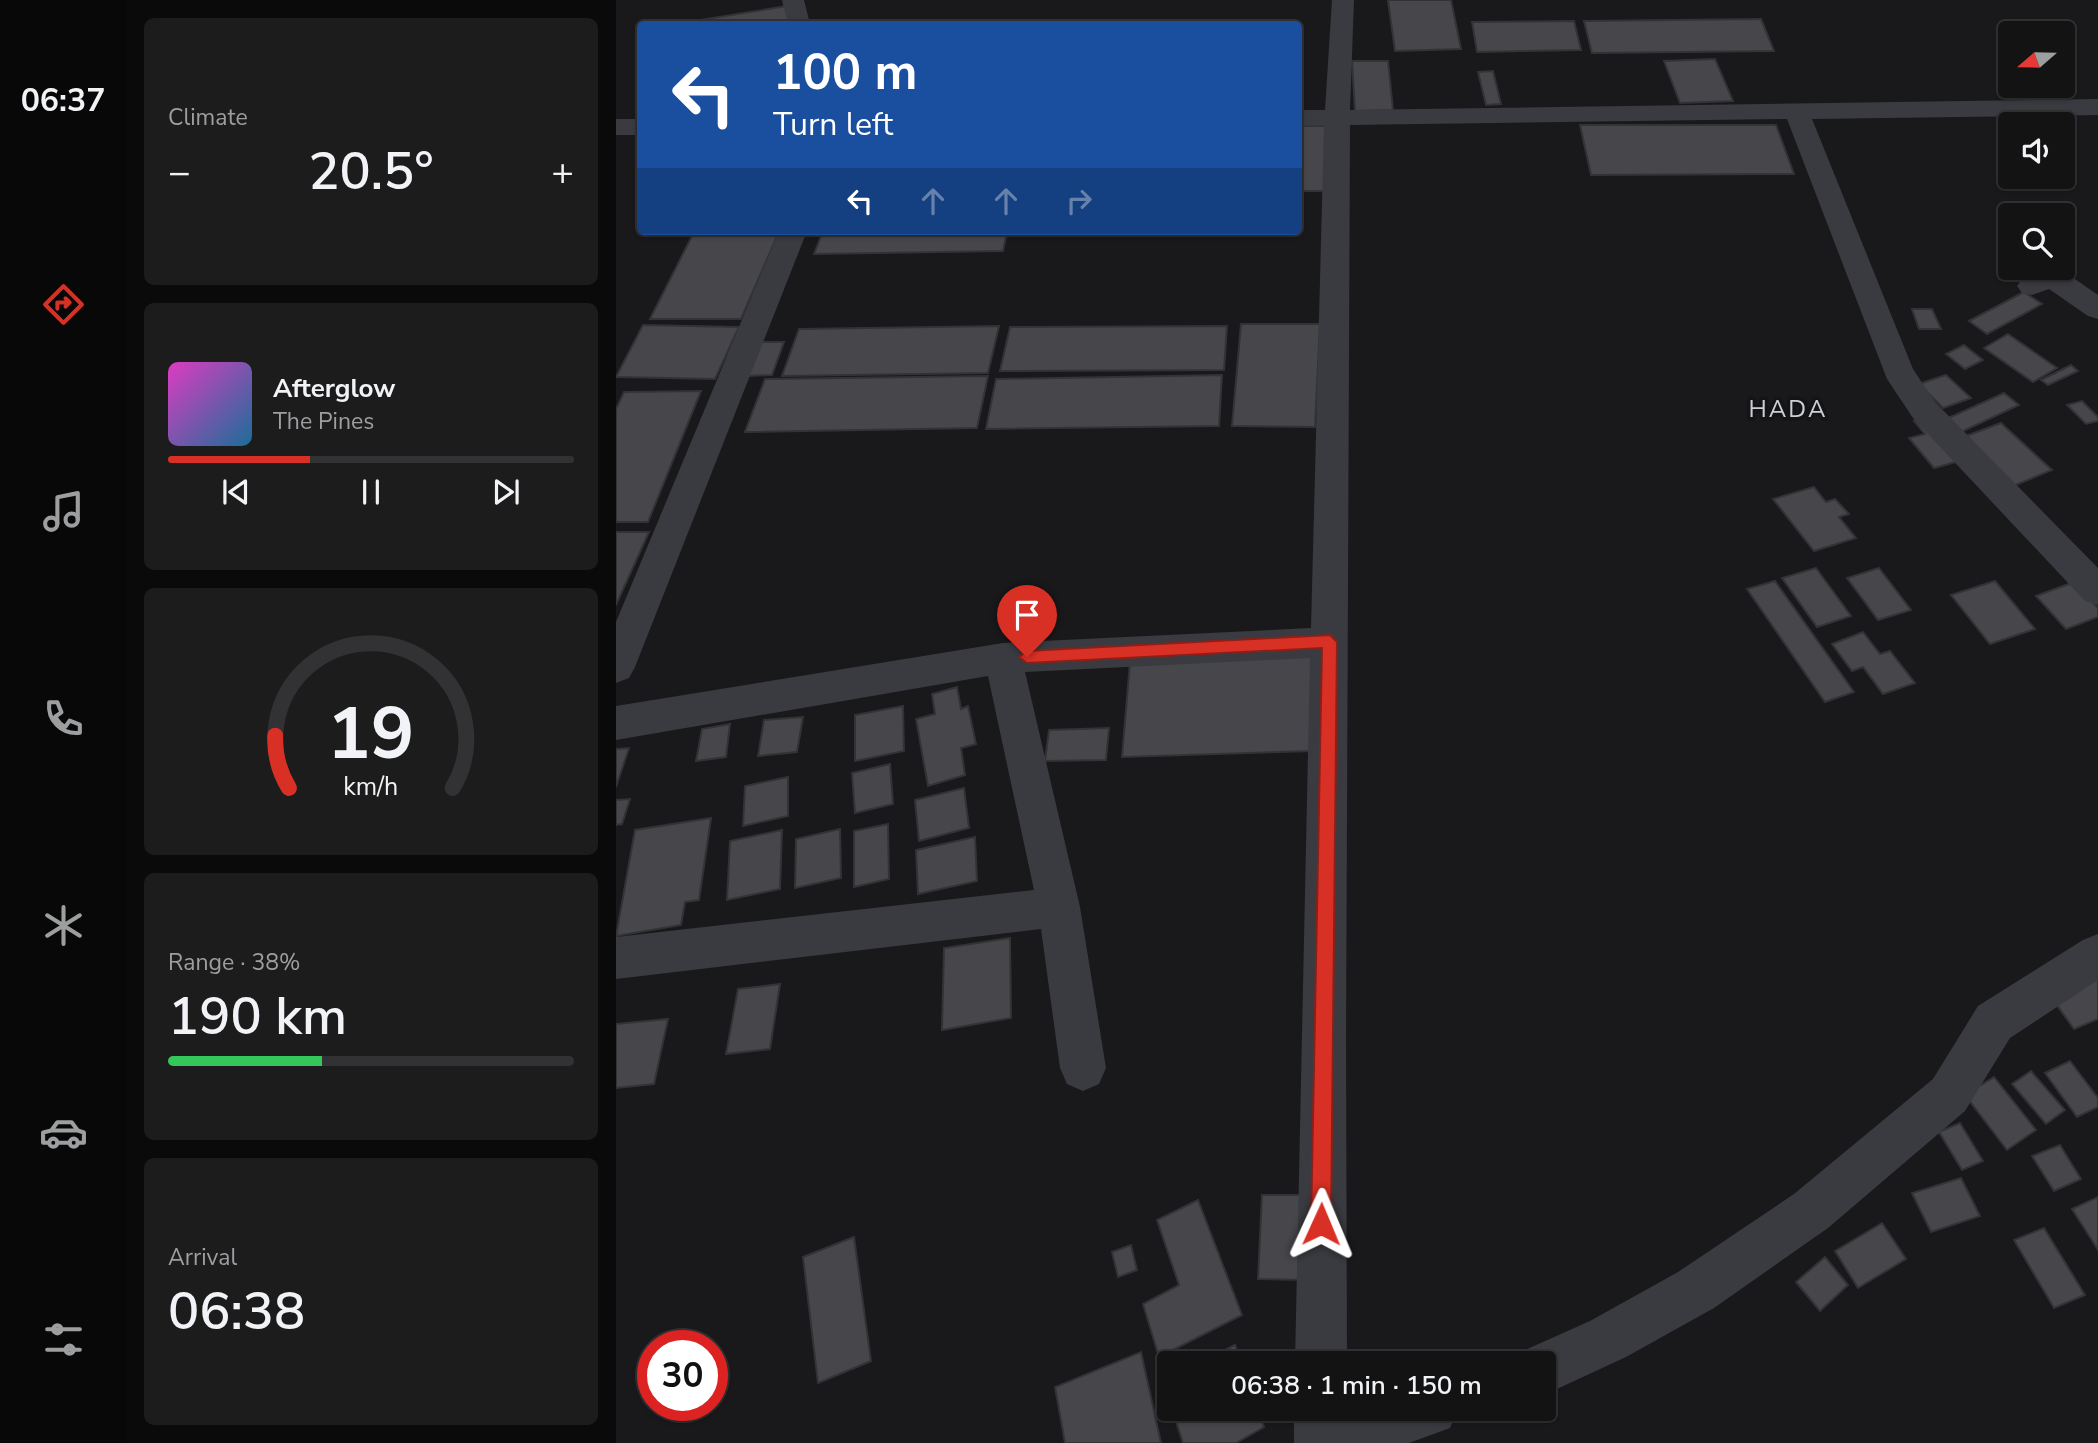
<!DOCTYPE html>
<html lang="en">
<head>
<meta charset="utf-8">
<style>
  :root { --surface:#131314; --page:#1c1c1d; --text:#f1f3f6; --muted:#9d9ea0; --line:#323234; --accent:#d93025 }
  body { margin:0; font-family:"Nunito Sans",sans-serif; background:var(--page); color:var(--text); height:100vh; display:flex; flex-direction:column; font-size:26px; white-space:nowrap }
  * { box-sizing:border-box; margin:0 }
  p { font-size:23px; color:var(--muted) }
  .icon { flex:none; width:38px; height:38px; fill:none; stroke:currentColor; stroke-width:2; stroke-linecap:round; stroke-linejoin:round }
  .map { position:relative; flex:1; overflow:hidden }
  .panel { display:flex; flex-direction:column; gap:18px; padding:18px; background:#0a0a0b; width:490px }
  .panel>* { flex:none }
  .guide { position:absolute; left:21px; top:21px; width:665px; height:214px; border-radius:7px; box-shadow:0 2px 5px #0004,0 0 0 2px var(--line); background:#1a4fa0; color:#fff; overflow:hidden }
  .needle { width:46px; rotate:250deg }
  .fabs { position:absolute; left:1382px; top:21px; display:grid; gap:14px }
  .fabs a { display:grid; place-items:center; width:77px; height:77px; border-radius:7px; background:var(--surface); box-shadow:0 2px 5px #0004,0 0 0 2px var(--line); font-size:35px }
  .speed { position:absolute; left:21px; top:1330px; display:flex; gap:14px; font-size:35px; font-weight:700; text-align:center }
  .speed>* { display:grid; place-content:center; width:91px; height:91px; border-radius:50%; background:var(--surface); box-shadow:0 2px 5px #0004,0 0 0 2px var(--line); line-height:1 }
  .speed .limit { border:10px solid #d22; background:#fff; color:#111 }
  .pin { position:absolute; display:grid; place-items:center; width:60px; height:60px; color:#fff; margin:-72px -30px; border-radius:50% 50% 50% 0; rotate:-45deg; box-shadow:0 0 7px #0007 }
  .pin .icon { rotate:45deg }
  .me { position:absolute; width:77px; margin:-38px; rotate:1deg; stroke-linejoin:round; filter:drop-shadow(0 0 5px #0008) }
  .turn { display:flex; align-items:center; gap:24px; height:147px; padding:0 21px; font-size:32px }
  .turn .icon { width:91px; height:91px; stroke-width:2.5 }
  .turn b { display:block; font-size:49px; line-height:60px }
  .lanes { display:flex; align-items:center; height:66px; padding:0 21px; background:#0003; justify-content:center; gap:35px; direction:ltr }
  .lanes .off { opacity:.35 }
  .big { font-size:52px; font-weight:600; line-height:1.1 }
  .panel .card { flex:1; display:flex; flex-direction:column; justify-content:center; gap:10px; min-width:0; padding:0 24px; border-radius:10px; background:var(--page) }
  .panel .dial { align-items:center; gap:0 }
  .dial svg { height:182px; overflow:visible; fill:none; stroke:var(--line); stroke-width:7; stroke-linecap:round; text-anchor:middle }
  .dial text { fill:var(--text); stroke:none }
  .song { display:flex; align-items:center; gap:21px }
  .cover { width:84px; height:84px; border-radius:10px; background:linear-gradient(135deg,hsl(310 70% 55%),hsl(200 70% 35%)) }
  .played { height:7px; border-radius:4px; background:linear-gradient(90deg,var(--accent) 35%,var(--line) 35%) }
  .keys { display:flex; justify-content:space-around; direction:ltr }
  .heat { display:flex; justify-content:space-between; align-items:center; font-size:38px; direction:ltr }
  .charge { height:10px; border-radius:5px; background:linear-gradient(90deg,#34c759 38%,var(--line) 0) }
  .trip { position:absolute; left:541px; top:1351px; width:399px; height:70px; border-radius:7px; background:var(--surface); box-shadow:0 2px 5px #0004,0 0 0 2px var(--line); font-weight:600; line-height:70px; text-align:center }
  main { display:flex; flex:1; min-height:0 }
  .dock { display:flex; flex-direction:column; width:126px; justify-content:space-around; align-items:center; background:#080808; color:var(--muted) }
  .dock .icon { width:49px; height:49px }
  .dock .on { color:var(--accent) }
  .dock b { font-size:32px; color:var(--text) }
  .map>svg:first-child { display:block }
</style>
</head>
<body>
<main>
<nav class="dock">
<b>06:37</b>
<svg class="icon on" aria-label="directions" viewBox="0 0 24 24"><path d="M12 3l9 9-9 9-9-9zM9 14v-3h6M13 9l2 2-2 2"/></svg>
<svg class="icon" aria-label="music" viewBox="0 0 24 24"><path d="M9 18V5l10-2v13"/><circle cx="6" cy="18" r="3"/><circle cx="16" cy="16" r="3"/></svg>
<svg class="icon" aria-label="phone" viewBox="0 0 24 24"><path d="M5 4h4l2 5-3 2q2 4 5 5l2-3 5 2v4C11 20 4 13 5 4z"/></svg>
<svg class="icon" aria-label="climate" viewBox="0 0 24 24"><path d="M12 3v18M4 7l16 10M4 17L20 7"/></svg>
<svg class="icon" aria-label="car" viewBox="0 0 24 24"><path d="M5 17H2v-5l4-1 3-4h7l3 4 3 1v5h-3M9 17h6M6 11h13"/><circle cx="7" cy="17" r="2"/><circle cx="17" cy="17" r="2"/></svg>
<svg class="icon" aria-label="filters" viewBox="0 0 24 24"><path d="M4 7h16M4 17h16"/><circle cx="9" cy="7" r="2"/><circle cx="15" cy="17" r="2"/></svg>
</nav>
<section class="panel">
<div class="card"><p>Climate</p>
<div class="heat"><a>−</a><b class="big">20.5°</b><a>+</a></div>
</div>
<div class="card">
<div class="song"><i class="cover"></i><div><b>Afterglow</b><p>The Pines</p></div></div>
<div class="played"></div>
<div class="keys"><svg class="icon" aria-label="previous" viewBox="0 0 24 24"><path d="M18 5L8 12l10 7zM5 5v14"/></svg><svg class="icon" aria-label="pause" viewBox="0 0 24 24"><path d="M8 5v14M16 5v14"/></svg><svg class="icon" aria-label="next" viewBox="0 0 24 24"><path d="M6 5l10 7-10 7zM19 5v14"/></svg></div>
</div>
<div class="card dial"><svg viewBox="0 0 100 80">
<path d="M14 69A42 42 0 1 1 86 69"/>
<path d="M14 69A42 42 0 0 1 8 46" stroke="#d93025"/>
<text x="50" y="56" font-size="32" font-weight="700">19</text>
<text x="50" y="72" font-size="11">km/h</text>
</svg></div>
<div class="card"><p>Range · 38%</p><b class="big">190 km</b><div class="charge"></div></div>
<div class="card"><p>Arrival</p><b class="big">06:38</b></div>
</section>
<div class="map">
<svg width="1482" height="1443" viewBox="0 0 1482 1443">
  <rect width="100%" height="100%" fill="#19191b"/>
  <g fill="#46464b" stroke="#333337" stroke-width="2">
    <path d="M772 0H835L845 49 779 51Z"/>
    <path d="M171 6 173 24H85L84 20Z"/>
    <path d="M1145 19 1158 51 976 53 968 21Z"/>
    <path d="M958 21 965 50 861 52 856 22Z"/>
    <path d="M1099 59 1117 101 1064 103 1048 61Z"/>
    <path d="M736 61H772L777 110 739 111Z"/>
    <path d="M877 71 885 104 870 105 862 72Z"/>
    <path d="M964 125H1160L1178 174 975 175Z"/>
    <path d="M682 126H711L712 191H682Z"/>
    <path d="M207 231H391L387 251 198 254Z"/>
    <path d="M77 234H162L125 319H34Z"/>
    <path d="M1408 292 1426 304 1371 334 1353 321Z"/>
    <path d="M1296 309H1316L1325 329H1303Z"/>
    <path d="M625 324H704L699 427 616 426Z"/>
    <path d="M27 325 123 327 99 379 0 377Z"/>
    <path d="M383 326 372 373 166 376 183 329Z"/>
    <path d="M611 326 608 370 384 371 394 327Z"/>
    <path d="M1392 334 1441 368 1417 382 1368 348Z"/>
    <path d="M145 342H168L156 375 132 376Z"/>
    <path d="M1348 345 1367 360 1349 369 1330 354Z"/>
    <path d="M1455 365 1462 371 1432 385 1425 380Z"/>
    <path d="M606 375 603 426 370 429 380 379Z"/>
    <path d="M1330 375 1355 398 1327 408 1303 384Z"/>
    <path d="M372 376 361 428 129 432 149 379Z"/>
    <path d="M85 391 32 522H0V409L8 392Z"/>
    <path d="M1388 393 1403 405 1345 432 1330 419Z"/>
    <path d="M1466 401 1482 417V421L1470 424 1451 405Z"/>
    <path d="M1311 417 1347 460 1318 468 1293 438 1309 434 1298 421Z"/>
    <path d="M1385 423 1436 470 1392 488 1342 439Z"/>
    <path d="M1198 487 1210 502 1219 499 1233 514 1223 517 1240 538 1198 551 1157 499Z"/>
    <path d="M0 532H33L0 605Z"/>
    <path d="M1200 568 1235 616 1201 627 1166 578Z"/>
    <path d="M1263 568 1295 610 1262 620 1231 578Z"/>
    <path d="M1159 581 1238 692 1209 702 1131 589Z"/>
    <path d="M1379 581 1419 629 1374 644 1335 595Z"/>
    <path d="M1458 582 1482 608V617L1450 629 1420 596Z"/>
    <path d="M1247 632 1264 654 1274 651 1299 683 1267 694 1247 667 1236 671 1216 644Z"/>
    <path d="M695 656 697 751 506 757 514 662Z"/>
    <path d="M341 687 345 709 352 706 360 744 345 748 349 775 312 786 300 719 319 714 316 694Z"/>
    <path d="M287 706 288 751 239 761V715Z"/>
    <path d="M187 717 181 752 142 756 148 720Z"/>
    <path d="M114 724 110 757 80 761 86 729Z"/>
    <path d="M493 728 490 760 429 761 433 730Z"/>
    <path d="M13 748 0 787V749Z"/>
    <path d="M274 764 277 804 239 813 236 773Z"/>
    <path d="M172 777V816L127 826 129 786Z"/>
    <path d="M348 788 353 828 303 841 299 800Z"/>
    <path d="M14 799 6 824 0 825V800Z"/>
    <path d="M95 818 83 900 69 902 65 925 0 936 19 830Z"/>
    <path d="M272 824 273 879 238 887V831Z"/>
    <path d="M224 829 225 878 179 888 180 839Z"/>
    <path d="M166 830 164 889 111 900 114 841Z"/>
    <path d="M359 837 361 881 302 894 300 850Z"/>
    <path d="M394 938 395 1018 326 1030 328 948Z"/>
    <path d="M1482 978V1019L1458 1029 1435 997Z"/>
    <path d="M164 984 154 1049 110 1054 122 989Z"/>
    <path d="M52 1019 38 1084 0 1088V1024Z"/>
    <path d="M1454 1061 1482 1098V1107L1461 1117 1429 1073Z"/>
    <path d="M1415 1071 1449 1110 1430 1124 1396 1084Z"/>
    <path d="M1378 1077 1420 1130 1391 1150 1349 1095Z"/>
    <path d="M1344 1123 1367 1161 1346 1170 1323 1132Z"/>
    <path d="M1444 1145 1465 1179 1438 1191 1416 1156Z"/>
    <path d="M1345 1178 1364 1216 1315 1232 1296 1193Z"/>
    <path d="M646 1195H692L690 1280 642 1279Z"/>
    <path d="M1482 1197V1250L1456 1209Z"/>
    <path d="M582 1200 626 1315 543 1357 527 1304 563 1285 541 1220Z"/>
    <path d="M1266 1223 1290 1259 1242 1288 1219 1251Z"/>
    <path d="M1428 1228 1469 1295 1438 1308 1398 1240Z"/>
    <path d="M238 1237 255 1361 202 1383 187 1257Z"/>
    <path d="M515 1245 521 1270 502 1277 496 1252Z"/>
    <path d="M1209 1257 1232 1285 1204 1311 1180 1282Z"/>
    <path d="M619 1345 626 1363H584Z"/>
    <path d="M525 1352 545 1443H449L439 1387Z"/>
    <path d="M556 1409H642L648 1427 620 1443H567Z"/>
  </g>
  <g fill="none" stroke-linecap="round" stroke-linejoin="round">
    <g fill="#3a3b40" fill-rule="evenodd">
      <path d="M166 0H188L194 24H172Z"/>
      <path d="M716 0H738L734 110 1482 99V115L1196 119 1297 369 1319 402 1482 568V605L1469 601 1297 418 1271 379 1171 119 734 125 730 1041 731 1363H679L694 658 409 672 464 907 490 1068 483 1084 467 1091 451 1084 444 1068 425 929 0 979V937L418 890 372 676 0 740V706L387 643 695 628 708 125 682 126V110H709Z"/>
      <rect x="0" y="119" width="24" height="16"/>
      <path d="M163 231H191L19 667 13 678 0 683V622Z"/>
      <path d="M1423 268H1443L1482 295V319L1472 316 1433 289 1416 295 1406 293 1401 286 1406 279Z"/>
      <path d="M1482 934V980L1394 1038 1349 1111 1212 1228 1098 1308 1010 1357 928 1395V1363H904L909 1350 974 1321 1062 1272 1178 1194 1317 1079 1362 1006 1467 940Z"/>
      <path d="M678 1409H842L834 1428 793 1443H678Z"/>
    </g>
  </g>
  <path fill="#d93025" stroke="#8d1f18" stroke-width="2" d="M714 635 721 642 715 1224 712 1232 705 1235 698 1232 695 1224 706 648 411 663 403 657 411 651Z"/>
  <g text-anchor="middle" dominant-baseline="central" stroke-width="7" stroke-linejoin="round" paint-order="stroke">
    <g font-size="24" letter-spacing="2" fill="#cccfd6" stroke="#141416">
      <text x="1172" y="409">HADA</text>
    </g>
  </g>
</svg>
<div class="fabs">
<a><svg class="needle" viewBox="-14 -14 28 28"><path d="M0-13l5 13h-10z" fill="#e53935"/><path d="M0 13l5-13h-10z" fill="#9d9ea0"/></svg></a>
<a><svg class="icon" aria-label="sound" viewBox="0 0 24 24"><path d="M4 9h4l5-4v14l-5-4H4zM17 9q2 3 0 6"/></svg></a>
<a><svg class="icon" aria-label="search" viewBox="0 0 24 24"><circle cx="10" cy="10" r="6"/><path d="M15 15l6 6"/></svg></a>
</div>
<div class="speed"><div class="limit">30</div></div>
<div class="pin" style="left:411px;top:657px;background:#d93025"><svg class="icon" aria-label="arrive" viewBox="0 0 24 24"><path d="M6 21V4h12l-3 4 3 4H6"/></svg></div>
<svg class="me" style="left:705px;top:1224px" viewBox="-20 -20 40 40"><path d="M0-17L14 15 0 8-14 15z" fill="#d93025" stroke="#fff" stroke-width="4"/></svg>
<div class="trip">06:38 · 1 min · 150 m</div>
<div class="guide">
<div class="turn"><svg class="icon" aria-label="left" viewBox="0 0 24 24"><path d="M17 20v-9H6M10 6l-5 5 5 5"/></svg><div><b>100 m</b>Turn left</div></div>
<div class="lanes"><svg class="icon" aria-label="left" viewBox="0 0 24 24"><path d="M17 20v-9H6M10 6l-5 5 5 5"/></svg><svg class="icon off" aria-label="ahead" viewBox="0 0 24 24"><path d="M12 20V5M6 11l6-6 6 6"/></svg><svg class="icon off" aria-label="ahead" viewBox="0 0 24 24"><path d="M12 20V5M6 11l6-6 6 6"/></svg><svg class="icon off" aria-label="right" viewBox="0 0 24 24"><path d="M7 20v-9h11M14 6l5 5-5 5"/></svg></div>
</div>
</div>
</main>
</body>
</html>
